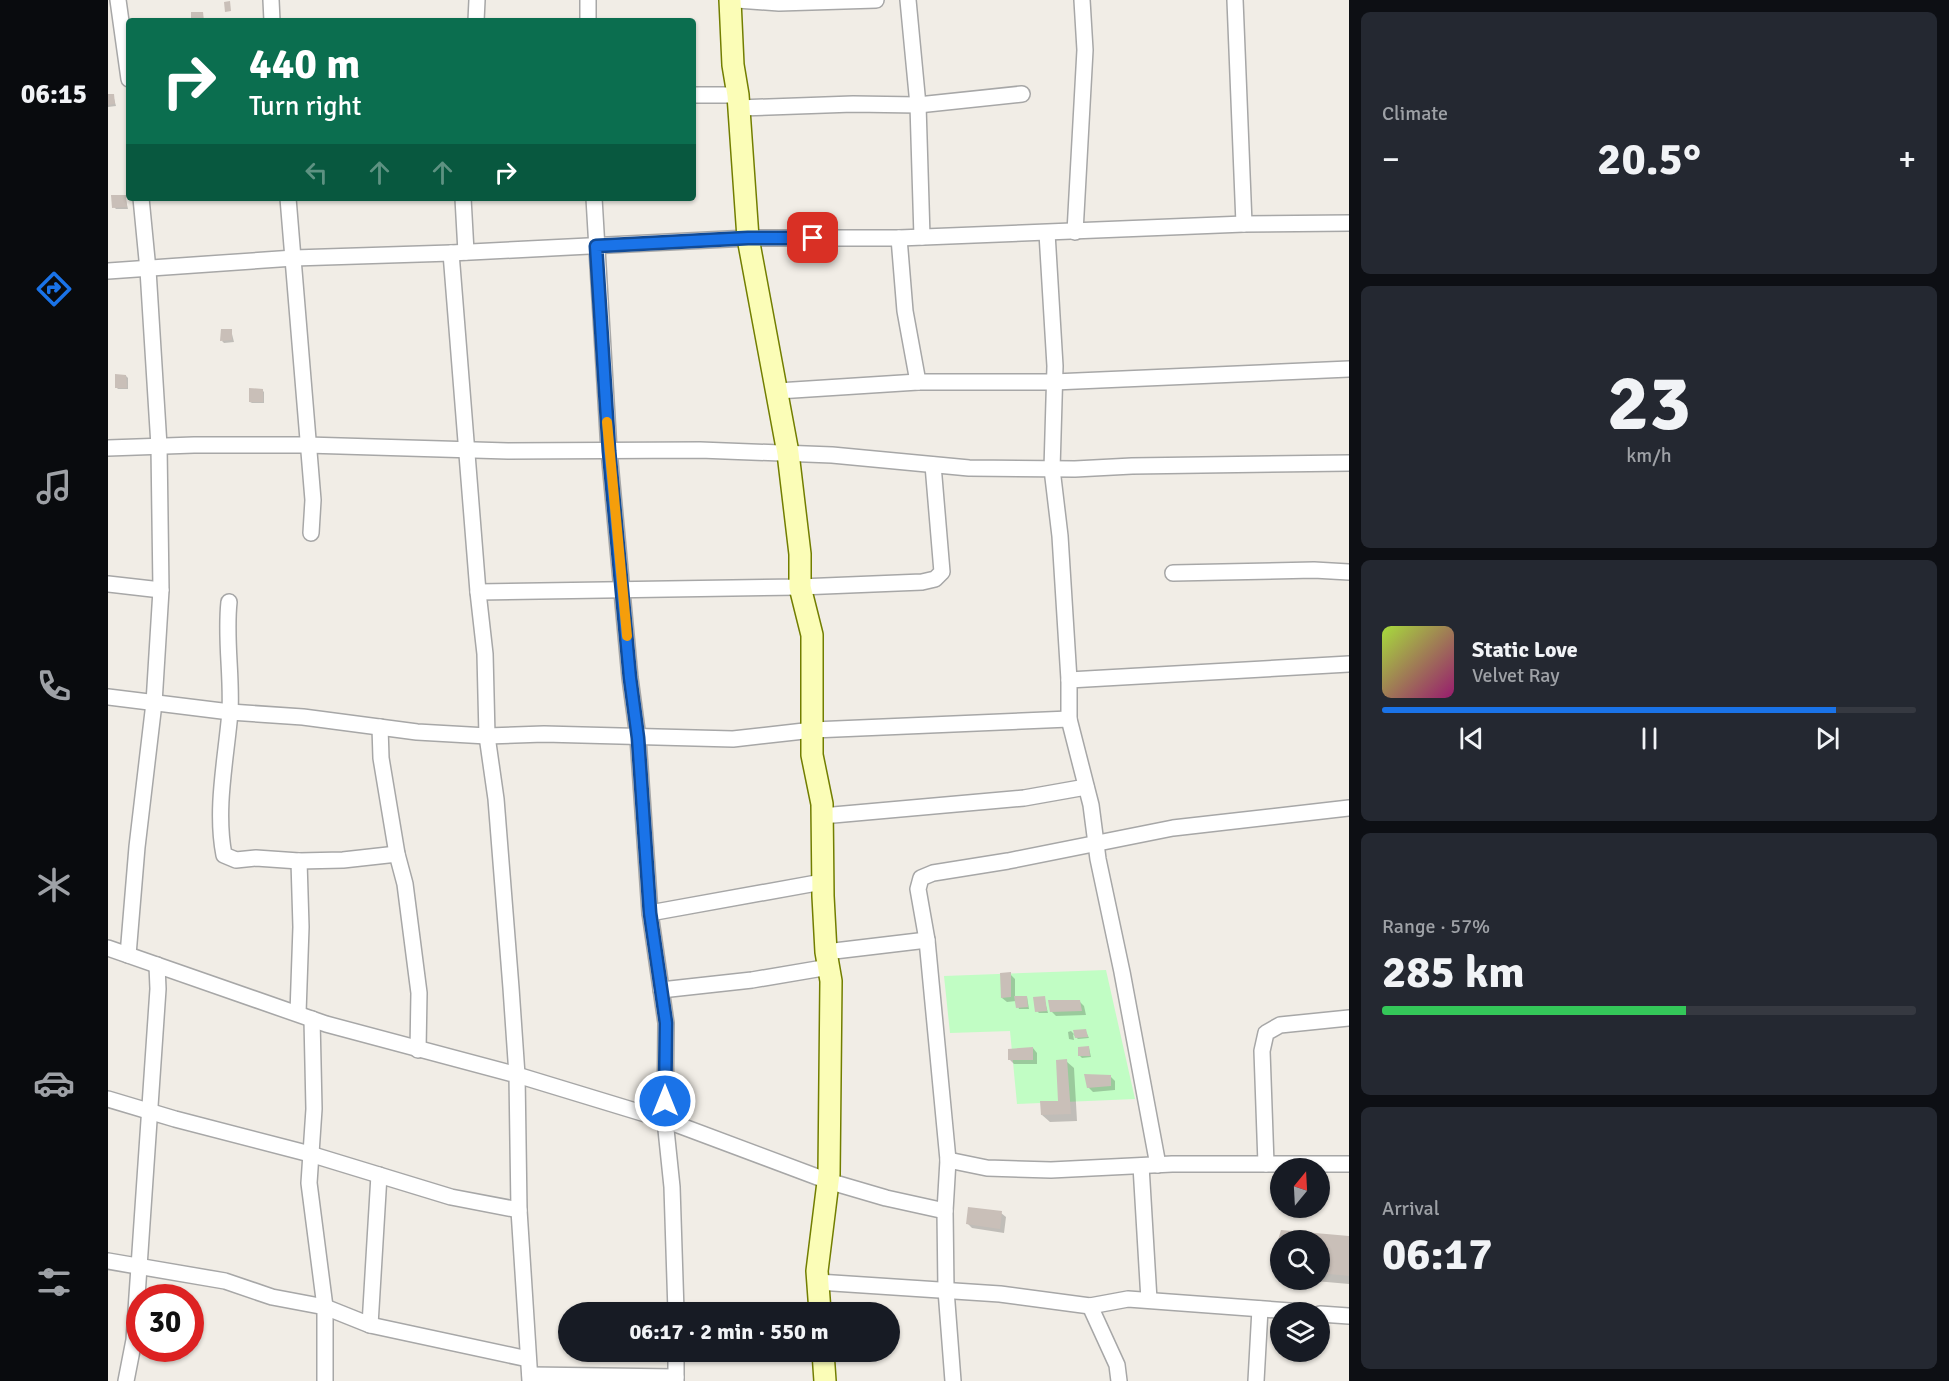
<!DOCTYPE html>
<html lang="en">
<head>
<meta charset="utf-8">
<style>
  :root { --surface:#171b24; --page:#242831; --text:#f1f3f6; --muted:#9ea1a6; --line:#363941; --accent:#1a73e8 }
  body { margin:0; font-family:Signika,sans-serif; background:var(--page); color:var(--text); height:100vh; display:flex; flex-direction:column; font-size:22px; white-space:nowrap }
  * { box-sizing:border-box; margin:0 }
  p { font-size:20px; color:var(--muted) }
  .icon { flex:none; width:33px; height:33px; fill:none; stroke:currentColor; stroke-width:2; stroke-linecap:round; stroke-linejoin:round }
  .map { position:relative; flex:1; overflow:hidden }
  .panel { display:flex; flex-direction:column; gap:12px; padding:12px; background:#0d0f14; width:600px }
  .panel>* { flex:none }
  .guide { position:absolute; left:18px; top:18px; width:570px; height:183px; border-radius:6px; box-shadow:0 2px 4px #0004; background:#0b6e4f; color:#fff; overflow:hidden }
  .needle { width:39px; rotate:18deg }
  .controls { position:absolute; left:1162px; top:1158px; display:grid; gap:12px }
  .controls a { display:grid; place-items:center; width:60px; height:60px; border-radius:50%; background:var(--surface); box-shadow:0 2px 4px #0004; font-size:30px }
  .speed { position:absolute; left:18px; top:1284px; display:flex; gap:12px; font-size:30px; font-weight:700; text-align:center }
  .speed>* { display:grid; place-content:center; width:78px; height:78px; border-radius:50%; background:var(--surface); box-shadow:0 2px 4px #0004; line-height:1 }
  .speed .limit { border:9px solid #d22; background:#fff; color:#111 }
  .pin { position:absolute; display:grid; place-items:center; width:51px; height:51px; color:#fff; margin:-26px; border-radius:12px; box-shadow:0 3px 9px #0006 }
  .me { position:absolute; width:66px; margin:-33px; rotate:0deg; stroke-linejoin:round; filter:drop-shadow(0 0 4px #0008) }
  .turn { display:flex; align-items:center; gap:21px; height:126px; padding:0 24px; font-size:27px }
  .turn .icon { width:78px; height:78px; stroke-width:2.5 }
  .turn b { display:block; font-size:42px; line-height:51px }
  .lanes { display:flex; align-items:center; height:57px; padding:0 24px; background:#0003; justify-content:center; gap:30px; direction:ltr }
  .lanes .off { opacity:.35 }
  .big { font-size:45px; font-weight:800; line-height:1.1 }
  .panel .card { flex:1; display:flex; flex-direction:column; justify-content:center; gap:9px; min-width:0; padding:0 21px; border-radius:9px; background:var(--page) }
  .panel .dial { align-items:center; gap:0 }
  .dial b { font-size:78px; line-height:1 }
  .song { display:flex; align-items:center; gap:18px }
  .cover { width:72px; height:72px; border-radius:9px; background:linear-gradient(135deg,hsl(80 70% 55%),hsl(320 70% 35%)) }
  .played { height:6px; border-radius:3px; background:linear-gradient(90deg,var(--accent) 85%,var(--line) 85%) }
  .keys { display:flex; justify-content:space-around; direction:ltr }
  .heat { display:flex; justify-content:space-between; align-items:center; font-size:33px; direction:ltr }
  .charge { height:9px; border-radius:4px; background:linear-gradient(90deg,#34c759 57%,var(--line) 0) }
  .trip { position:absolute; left:450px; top:1302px; width:342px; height:60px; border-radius:30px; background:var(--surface); box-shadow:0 2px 4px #0004; font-weight:800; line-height:60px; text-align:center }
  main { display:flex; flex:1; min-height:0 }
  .tabs { display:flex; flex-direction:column; width:108px; justify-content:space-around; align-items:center; background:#090b0e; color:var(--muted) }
  .tabs .icon { width:42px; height:42px }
  .tabs .on { color:var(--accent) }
  .tabs b { font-size:27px; color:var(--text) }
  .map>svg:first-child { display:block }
</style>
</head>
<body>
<main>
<nav class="tabs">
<b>06:15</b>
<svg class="icon on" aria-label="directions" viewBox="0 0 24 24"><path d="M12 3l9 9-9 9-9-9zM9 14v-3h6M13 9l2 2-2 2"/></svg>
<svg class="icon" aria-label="music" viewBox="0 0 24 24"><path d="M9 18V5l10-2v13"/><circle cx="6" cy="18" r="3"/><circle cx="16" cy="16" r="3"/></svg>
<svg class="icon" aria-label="phone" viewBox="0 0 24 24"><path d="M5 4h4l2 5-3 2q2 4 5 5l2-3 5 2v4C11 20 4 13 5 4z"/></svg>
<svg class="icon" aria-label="climate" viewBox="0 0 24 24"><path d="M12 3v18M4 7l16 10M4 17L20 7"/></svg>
<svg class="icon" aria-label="car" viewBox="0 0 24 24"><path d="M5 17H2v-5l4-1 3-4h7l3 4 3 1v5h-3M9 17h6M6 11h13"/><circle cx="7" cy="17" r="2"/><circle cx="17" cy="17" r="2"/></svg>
<svg class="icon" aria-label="filters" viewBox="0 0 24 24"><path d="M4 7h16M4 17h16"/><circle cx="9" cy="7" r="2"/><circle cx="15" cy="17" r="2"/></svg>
</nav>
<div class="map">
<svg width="1241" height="1381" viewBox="0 0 1241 1381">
  <rect width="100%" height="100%" fill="#f1ede6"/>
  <path fill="#c1fdc4" d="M998 970 1027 1099 909 1104 902 1031 842 1033 836 976Z"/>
  <g fill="#0003">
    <path d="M5 95 8 106 0 107V96Z"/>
    <path d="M17 196 20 209H8L6 207Z"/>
    <path d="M123 330 126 342 116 343 114 341Z"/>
    <path d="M18 376 20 378V389H10L8 387Z"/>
    <path d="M154 390 156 392V403H144L142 402Z"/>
    <path d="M902 974 907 979V998L919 997 921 1009H911L908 1001 899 1002 894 998Z"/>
    <path d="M936 998 940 1013H931L929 1011Z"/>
    <path d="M971 1001 976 1006 978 1015 948 1016 943 1011Z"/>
    <path d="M977 1030 981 1038 970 1039 965 1034 966 1040 961 1039 960 1032 963 1031 968 1036Z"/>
    <path d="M925 1048 929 1053V1064H906L901 1059Z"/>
    <path d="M981 1048 983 1057 974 1058 972 1056Z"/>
    <path d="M958 1061 966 1068 969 1121 942 1122 934 1115 951 1102Z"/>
    <path d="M1002 1076 1007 1081V1090L985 1092 980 1087Z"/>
    <path d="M893 1213 898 1217 896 1233 864 1228 860 1224Z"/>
    <path d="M1174 1231 1241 1238V1284L1196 1280H1212V1240H1173V1269L1168 1250Z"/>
  </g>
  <g fill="#c9bfb8">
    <path d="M122 1 123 11 117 12 116 2Z"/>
    <path d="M83 12H95L96 21H83Z"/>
    <path d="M0 94H6L7 104 0 105Z"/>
    <path d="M3 195H18L19 207 4 208Z"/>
    <path d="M113 329H124V340L112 341Z"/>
    <path d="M7 374 18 375 19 388H7Z"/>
    <path d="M141 388 155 389V402H141Z"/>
    <path d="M903 972V997L893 998 892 973Z"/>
    <path d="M906 996H919L920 1007 908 1008Z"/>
    <path d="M937 996 939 1011 927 1012 925 997Z"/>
    <path d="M940 1000H972L974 1011 942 1012Z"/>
    <path d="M978 1029 980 1037 967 1038 965 1030Z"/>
    <path d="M981 1046 982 1056H970V1047Z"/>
    <path d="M925 1047V1060H900V1049Z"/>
    <path d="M959 1059 963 1114 933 1115 932 1101H950L948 1060Z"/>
    <path d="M976 1074 1003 1075V1086L979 1088Z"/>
    <path d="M860 1207 894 1211 892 1229 858 1224Z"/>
    <path d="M1173 1230 1241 1236V1276L1212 1273V1240H1173V1269H1171L1167 1250Z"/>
  </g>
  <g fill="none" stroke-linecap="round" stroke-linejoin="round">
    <g stroke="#a7a7a7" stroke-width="18">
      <g id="minor">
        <path d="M10 0 21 79"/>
        <path d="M163 0 164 21"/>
        <path d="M480 0V21"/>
        <path d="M629 0 671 3 768 0"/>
        <path d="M800 0 810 105 814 237"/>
        <path d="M1127 0 1136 224"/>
        <path d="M368 21 369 0"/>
        <path d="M585 95H630"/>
        <path d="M631 108 745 104 810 105 914 94"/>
        <path d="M180 198 205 500 203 533"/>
        <path d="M355 198 358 252"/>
        <path d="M486 198 501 451 522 678 530 738 542 913 558 1023 557 1120 564 1187 568 1312"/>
        <path d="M967 232 977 50 974 0"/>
        <path d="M939 233 947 366 944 469 952 536 961 680V719L983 805 990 859 1014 972 1050 1165"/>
        <path d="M791 238 797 311 810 382"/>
        <path d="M343 253 370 592 377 654 379 736 388 799 403 988 409 1075 411 1210 422 1381"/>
        <path d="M0 271 186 258 343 253 640 238H791L1136 224 1241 223"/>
        <path d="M670 391 810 382H946L1241 369"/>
        <path d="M0 448 86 445H199L400 451 592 450 724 455 861 468 967 469 1024 466 1241 463"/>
        <path d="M1065 573 1206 570 1241 572"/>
        <path d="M0 584 53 590"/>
        <path d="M370 592 692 587 814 582 827 579 834 572 825 465"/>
        <path d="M121 602C117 639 124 675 122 712 118 759 107 809 116 855L128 860 148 858 191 861 235 860 289 854"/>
        <path d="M961 680 1241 664"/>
        <path d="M0 697 122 712 195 717 309 732 379 736 436 734 625 739 705 730 961 719"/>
        <path d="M272 727 273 758 289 854 297 884 311 993 310 1050"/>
        <path d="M714 816 916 798 978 787"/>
        <path d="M542 913 714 882"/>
        <path d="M0 948 218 1024 409 1075 557 1120 720 1181 778 1198 837 1211"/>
        <path d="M718 952 819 940"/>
        <path d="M20 955 29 847 46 703 53 590 51 446 40 270 33 198"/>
        <path d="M553 990 644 980 721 967"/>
        <path d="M190 1013 193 927 191 861"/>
        <path d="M204 1019 206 1109 201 1183 217 1307V1381"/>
        <path d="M0 1099 67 1119 202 1154 343 1197 411 1210"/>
        <path d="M840 1160 879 1168 943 1170 1064 1164H1241"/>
        <path d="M1158 1164 1154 1051 1158 1033 1172 1025 1241 1018"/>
        <path d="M1033 1166 1041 1300"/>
        <path d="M0 1261 117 1281 164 1297 217 1307 262 1325 420 1359"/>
        <path d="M710 1282 892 1294 982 1306 1020 1299 1196 1312"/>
        <path d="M982 1306 1009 1365 1011 1381"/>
        <path d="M1212 1314 1241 1316"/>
        <path d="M262 1325 271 1175"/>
        <path d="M568 1352V1381"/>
        <path d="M422 1375 568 1377"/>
        <path d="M18 1381 26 1340 50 989 49 965"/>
        <path d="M845 1381 838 1290 837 1211 840 1160 819 940 810 889 813 878 825 873 900 861 1065 828 1241 808"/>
        <path d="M1148 1381 1152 1309"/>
      </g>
    </g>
    <g stroke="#727e00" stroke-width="24">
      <g id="secondary">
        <path d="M622 0 625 65 630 95 640 238 680 453 692 554V587L704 635V755L714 804 715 896 718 952 723 981 721 1174 709 1271 712 1312"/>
        <path d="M715 1352 717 1381"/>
      </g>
    </g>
    <use href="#minor" stroke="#fff" stroke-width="15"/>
    <use href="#secondary" stroke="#fbfdb7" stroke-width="21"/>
  </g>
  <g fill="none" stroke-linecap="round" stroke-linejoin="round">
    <g stroke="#114b97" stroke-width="15">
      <path id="route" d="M557 1101 558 1023 542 913 530 738 522 678 501 451 488 246 640 238H705"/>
    </g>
    <use href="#route" stroke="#1a73e8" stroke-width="10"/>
    <path stroke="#f59e0b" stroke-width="10" d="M499 422 519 636"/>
  </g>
</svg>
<div class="controls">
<a><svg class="needle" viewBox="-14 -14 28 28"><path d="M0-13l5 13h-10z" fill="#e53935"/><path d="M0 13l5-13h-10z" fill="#9ea1a6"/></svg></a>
<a><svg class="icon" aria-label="search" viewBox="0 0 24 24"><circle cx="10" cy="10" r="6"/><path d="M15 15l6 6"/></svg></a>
<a><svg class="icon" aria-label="layers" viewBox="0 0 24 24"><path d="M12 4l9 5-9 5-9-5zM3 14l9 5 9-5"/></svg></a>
</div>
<div class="speed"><div class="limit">30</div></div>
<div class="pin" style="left:705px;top:238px;background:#d93025"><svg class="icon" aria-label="arrive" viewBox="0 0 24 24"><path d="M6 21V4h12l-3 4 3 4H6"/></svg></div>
<svg class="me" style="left:557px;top:1101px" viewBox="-20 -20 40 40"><circle r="17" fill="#1a73e8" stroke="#fff" stroke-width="3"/><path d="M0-11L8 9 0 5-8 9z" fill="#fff"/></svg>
<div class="trip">06:17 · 2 min · 550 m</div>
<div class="guide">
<div class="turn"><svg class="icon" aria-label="right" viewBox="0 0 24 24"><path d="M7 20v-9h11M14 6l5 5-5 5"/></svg><div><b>440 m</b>Turn right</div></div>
<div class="lanes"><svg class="icon off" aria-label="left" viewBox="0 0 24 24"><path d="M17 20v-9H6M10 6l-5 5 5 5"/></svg><svg class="icon off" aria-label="ahead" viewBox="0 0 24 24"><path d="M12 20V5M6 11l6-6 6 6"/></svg><svg class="icon off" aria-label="ahead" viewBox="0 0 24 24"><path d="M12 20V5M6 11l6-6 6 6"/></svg><svg class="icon" aria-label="right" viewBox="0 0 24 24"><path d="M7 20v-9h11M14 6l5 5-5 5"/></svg></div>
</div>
</div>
<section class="panel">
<div class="card"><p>Climate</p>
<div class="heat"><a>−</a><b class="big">20.5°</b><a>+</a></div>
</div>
<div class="card dial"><b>23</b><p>km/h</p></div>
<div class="card">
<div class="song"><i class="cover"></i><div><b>Static Love</b><p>Velvet Ray</p></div></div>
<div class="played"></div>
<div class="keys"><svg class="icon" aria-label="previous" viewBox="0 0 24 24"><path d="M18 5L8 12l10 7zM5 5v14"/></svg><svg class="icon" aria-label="pause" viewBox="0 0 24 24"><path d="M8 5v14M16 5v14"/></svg><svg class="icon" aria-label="next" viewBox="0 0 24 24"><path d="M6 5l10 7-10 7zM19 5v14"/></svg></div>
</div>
<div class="card"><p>Range · 57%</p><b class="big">285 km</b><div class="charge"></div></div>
<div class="card"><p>Arrival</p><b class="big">06:17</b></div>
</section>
</main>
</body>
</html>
